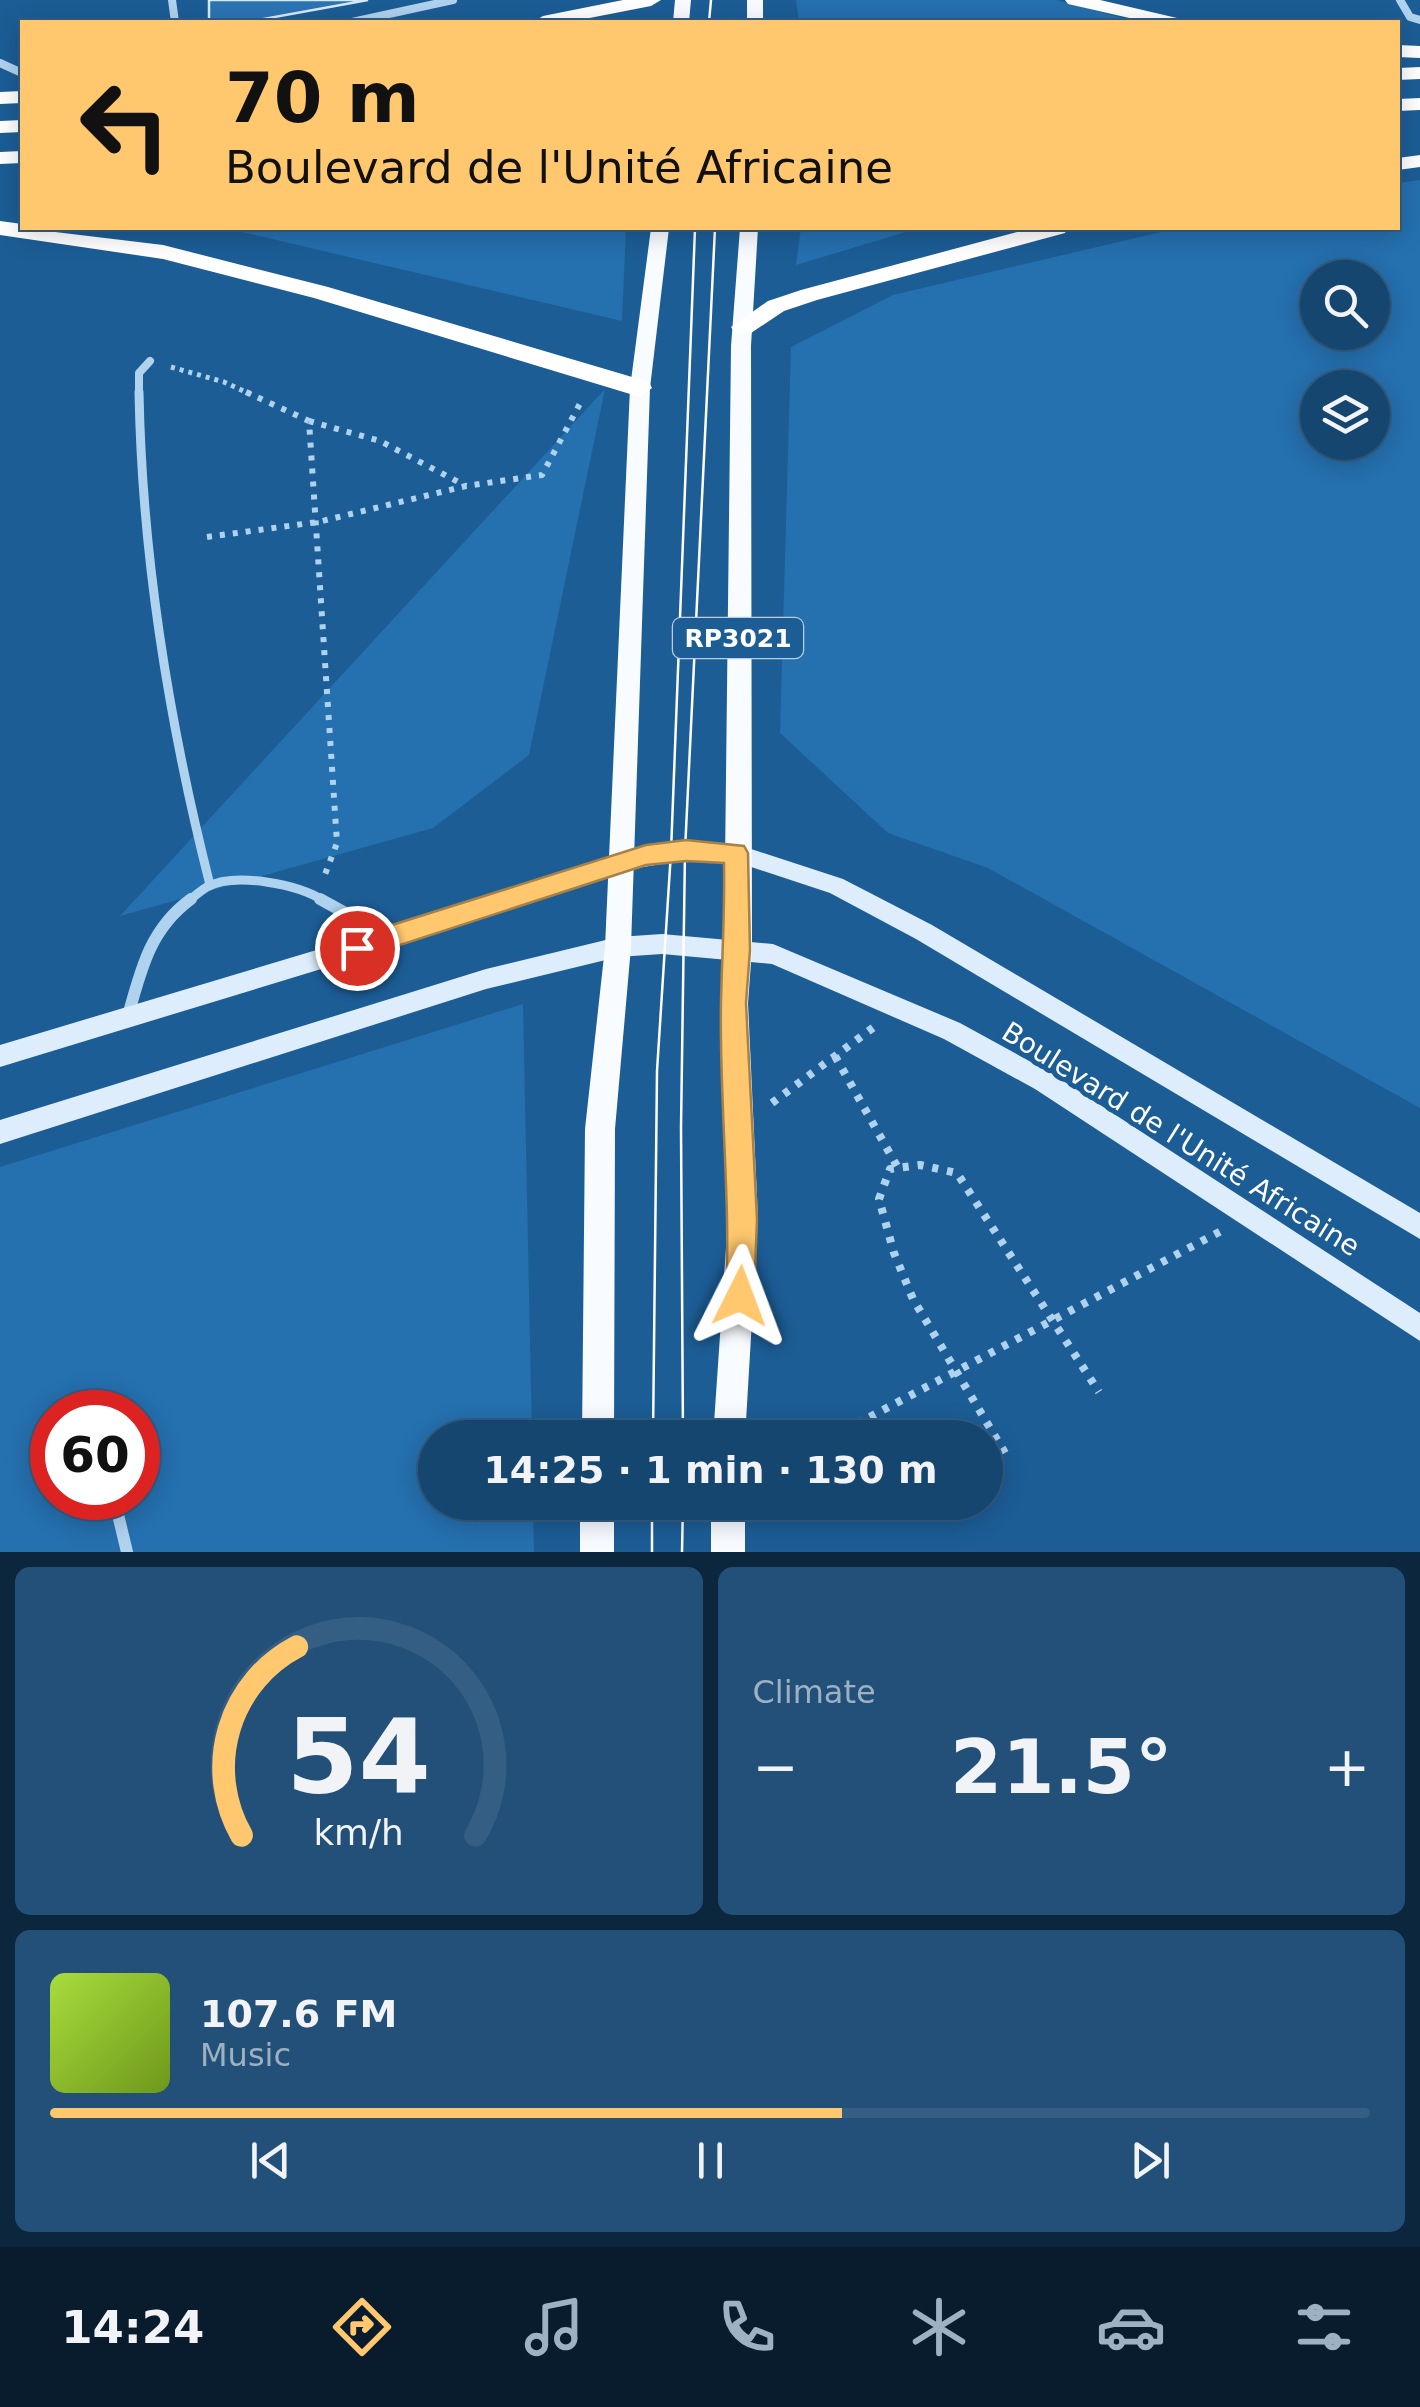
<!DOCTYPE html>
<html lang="en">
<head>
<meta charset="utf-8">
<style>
  :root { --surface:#154670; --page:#225078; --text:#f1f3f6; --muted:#9db1c3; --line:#345e83; --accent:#ffc76e }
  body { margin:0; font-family:"DejaVu Sans",sans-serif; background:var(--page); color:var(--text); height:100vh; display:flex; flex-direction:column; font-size:38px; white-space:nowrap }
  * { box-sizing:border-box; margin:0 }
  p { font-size:32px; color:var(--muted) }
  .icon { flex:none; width:55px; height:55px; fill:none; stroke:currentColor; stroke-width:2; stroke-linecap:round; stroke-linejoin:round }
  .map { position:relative; height:1552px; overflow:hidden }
  .drawer { display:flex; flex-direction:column; gap:15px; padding:15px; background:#0c263e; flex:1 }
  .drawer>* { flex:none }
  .banner { position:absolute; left:20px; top:20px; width:1380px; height:210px; border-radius:0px; box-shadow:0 5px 25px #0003,0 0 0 2px var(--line); background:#ffc76e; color:#111; overflow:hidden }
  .tools { position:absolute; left:1300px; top:260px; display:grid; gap:20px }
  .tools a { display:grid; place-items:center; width:90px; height:90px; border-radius:50%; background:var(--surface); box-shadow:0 5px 25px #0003,0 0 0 2px var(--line); font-size:50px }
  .speed { position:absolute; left:30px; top:1390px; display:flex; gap:20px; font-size:50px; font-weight:700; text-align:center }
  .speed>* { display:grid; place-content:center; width:130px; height:130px; border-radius:50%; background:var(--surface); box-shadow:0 5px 25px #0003,0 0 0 2px var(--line); line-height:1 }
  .speed .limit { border:15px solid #d22; background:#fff; color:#111 }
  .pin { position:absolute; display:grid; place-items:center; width:85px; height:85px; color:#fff; margin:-42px; border:5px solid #fff; border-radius:50%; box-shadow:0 2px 10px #0007 }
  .me { position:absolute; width:110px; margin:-55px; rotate:3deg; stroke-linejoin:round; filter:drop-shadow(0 0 8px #0008) }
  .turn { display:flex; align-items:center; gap:35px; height:210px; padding:0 40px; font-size:45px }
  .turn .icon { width:130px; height:130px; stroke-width:2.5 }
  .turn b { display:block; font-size:70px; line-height:85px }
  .big { font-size:75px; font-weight:600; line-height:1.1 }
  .drawer .tile { flex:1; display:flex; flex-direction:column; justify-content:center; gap:15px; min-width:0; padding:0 35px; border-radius:15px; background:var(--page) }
  .drawer .dial { align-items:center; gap:0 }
  .dial svg { height:260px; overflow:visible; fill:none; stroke:var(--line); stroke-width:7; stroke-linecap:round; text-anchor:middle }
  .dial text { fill:var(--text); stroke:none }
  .song { display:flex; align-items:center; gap:30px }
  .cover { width:120px; height:120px; border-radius:15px; background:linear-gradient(135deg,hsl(80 70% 55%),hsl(80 70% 35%)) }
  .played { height:10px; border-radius:5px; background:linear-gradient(90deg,var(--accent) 60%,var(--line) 60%) }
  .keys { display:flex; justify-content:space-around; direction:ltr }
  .heat { display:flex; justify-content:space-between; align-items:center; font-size:55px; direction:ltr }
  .drawer .tiles { flex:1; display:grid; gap:15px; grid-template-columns:1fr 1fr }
  .tile:last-child { grid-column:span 2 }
  .trip { position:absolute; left:418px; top:1420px; width:585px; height:100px; border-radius:50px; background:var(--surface); box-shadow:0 5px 25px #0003,0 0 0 2px var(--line); font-weight:600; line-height:100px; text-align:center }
  .tab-bar { display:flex; height:160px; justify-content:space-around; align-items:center; background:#081c2d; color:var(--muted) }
  .tab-bar .icon { width:70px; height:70px }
  .tab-bar .on { color:var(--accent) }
  .tab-bar b { font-size:45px; color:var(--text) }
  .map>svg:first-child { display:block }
</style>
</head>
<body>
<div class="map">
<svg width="1420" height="1552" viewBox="0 0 1420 1552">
  <rect width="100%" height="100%" fill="#1c5d96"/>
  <g fill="#2570af" fill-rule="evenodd">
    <path d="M796 0H1056L1137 22H799Z"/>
    <path d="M1420 180V1108L988 868 888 833 780 733 791 347 893 295 1178 228H1398V183ZM1318 278H1372V332H1318ZM1318 388H1372V442H1318Z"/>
    <path d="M225 228H626L622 321Z"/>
    <path d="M801 228H919L796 265Z"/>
    <path d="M605 389 529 755 433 828 120 916Z"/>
    <path d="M523 1004 532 1437 435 1438V1502L533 1503 534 1552H0V1167ZM52 1412H138V1498H52Z"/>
  </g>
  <path fill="#2b75b3" stroke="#d6eafb" stroke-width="2.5" d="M209 0H368L247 22H209Z"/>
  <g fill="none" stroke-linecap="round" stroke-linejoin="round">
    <path stroke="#afd2ef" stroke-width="5" stroke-dasharray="4 5" stroke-linecap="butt" d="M171 367 224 382 252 395"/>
    <g stroke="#afd2ef" stroke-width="6" stroke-dasharray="5 8" stroke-linecap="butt">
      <path d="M246 392 309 421 337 843 324 877"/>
      <path d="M309 421 380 441 466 486"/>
      <path d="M207 537 318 522 466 486 542 475 583 398"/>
    </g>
    <g stroke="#afd2ef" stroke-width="8" stroke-dasharray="6 9" stroke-linecap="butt">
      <path d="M835 1056 898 1168"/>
      <path d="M772 1103 874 1027"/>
      <path d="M830 1438 1223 1230"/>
      <path d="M1005 1453 913 1299 894 1253 879 1199 890 1169 920 1165 957 1173 1099 1392"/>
    </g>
    <g stroke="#afd2ef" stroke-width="8">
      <path d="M172 0 175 22"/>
      <path d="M1400 0 1410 17 1420 20"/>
      <path d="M352 22 453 0"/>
      <path d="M0 63 22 73"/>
      <path d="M139 395V373L150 361"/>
    </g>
    <g stroke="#afd2ef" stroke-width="9">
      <path d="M139 392C142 560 169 723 210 885"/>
      <path d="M188 901C194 897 200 891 207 887 235 872 298 884 324 901"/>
    </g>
    <g stroke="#afd2ef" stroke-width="12">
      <path d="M320 899 389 937"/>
      <path d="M128 1016C141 969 150 929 191 899"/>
      <path d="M114 1498 127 1552"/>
    </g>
    <g fill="#ddedfb" fill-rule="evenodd">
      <path d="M685 842 736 844 843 879 932 925 1420 1213V1239L916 939 830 893 736 862 685 860 620 871 390 948 0 1067V1045L390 928 620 853Z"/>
      <path d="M662 934 773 944 960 1023 1051 1073 1420 1313V1341L1035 1089 944 1039 772 964 662 954 618 957 486 989 0 1144V1120L486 969 618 937Z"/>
    </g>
    <g fill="#f8fbff" fill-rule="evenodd">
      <path d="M675 0H691L689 22H673Z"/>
      <rect x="747" y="0" width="16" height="22"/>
      <path d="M651 228H669L650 388 631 947 615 1129 614 1438H582L585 1129 605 947 630 388Z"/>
      <path d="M740 228H758L751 346 752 949 748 1003 758 1219 745 1438H713L728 1219 720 1003 724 949 731 346Z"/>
      <rect x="580" y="1502" width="34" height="50"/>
      <rect x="711" y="1502" width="34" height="50"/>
    </g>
    <g fill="#fff" fill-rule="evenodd">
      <path d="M623 0H661L651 6 569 22H533L543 16Z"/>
      <path d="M1065 0H1100L1177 18 1180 22H1147L1068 4Z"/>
      <path d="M1398 45 1420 46V58L1398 57Z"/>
      <path d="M1420 67V79L1398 80V68Z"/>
      <path d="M22 91V103L0 104V92Z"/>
      <path d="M1420 98V110L1398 111V99Z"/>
      <path d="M22 120V132L0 133V121Z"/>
      <path d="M22 151V163L0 164V152Z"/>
      <path d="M1420 155V167L1398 170V158Z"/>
      <path d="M0 221 22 224V228L163 245 328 287 649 382 652 388 640 397 314 298 163 259 0 235Z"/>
      <path d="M1032 228H1068L1065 233 817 300 784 311 751 333H735L731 327 768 301 801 290Z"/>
    </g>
    <g stroke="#fff" stroke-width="2.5">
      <path d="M709 22 711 0"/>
      <path d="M653 1438 657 1071 671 852 695 228"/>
      <path d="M683 1438 681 1128 685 851 715 228"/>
      <path d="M652 1502V1552"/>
      <path d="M682 1552 683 1502"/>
    </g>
  </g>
  <path fill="#ffc76e" stroke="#a68148" stroke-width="2.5" d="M686 840 744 846 748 853 750 950 746 1003 757 1219 754 1296 750 1306 740 1310 730 1306 726 1296C731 1198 719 1100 721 1002 722 956 725 910 724 863L686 861 646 865 357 959 349 955 345 948 349 940 357 936 646 845Z"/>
  <g text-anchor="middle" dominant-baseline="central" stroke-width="10" stroke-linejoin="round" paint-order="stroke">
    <rect fill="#1c5d96" stroke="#bbcee0" stroke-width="2.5" x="673" y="618" width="130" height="40" rx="8"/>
    <g font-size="25" font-weight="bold" fill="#fff">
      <text x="738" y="638">RP3021</text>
    </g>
    <g font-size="28" fill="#fff" stroke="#1c5d96">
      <text transform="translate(1181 1139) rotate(32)">Boulevard de l'Unité Africaine</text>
    </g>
  </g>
</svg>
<div class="tools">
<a><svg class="icon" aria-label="search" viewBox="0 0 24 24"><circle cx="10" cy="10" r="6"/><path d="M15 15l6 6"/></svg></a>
<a><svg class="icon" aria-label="layers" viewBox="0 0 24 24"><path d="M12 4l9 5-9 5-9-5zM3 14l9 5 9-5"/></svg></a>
</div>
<div class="speed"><div class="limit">60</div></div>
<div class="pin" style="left:357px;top:948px;background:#d93025"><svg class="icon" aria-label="arrive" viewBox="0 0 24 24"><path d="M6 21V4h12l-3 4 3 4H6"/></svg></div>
<svg class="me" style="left:740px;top:1296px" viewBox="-20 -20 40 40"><path d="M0-17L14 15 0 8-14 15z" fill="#ffc76e" stroke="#fff" stroke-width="4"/></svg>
<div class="trip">14:25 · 1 min · 130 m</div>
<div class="banner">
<div class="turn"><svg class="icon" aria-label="left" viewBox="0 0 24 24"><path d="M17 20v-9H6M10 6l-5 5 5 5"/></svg><div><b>70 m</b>Boulevard de l'Unité Africaine</div></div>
</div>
</div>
<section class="drawer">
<div class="tiles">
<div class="tile dial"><svg viewBox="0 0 100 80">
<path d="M14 69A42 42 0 1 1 86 69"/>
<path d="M14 69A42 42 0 0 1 31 11" stroke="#ffc76e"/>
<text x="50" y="56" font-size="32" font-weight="700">54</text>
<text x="50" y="72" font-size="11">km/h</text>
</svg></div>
<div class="tile"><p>Climate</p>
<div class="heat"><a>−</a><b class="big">21.5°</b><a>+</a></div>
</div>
<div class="tile">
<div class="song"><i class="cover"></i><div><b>107.6 FM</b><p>Music</p></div></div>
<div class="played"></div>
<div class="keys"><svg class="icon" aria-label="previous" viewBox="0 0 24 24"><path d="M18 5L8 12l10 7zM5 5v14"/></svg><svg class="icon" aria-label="pause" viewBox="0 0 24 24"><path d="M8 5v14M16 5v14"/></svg><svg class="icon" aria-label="next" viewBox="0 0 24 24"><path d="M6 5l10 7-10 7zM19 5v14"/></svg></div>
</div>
</div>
</section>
<nav class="tab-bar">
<b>14:24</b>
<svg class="icon on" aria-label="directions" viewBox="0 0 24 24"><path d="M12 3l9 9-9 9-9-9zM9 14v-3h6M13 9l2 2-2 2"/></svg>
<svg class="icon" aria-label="music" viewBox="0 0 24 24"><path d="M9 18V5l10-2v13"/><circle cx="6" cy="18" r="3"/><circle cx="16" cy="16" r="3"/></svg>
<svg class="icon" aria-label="phone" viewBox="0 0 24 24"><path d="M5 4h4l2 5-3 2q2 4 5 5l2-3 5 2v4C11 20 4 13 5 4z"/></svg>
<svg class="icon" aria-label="climate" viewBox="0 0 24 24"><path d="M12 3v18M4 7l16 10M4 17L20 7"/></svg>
<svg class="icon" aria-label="car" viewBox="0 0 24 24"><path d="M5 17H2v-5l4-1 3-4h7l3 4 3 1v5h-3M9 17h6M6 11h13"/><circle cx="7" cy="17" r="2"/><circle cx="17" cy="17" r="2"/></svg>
<svg class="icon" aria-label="filters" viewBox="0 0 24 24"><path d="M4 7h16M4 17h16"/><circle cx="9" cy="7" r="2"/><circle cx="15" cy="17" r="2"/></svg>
</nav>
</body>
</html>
